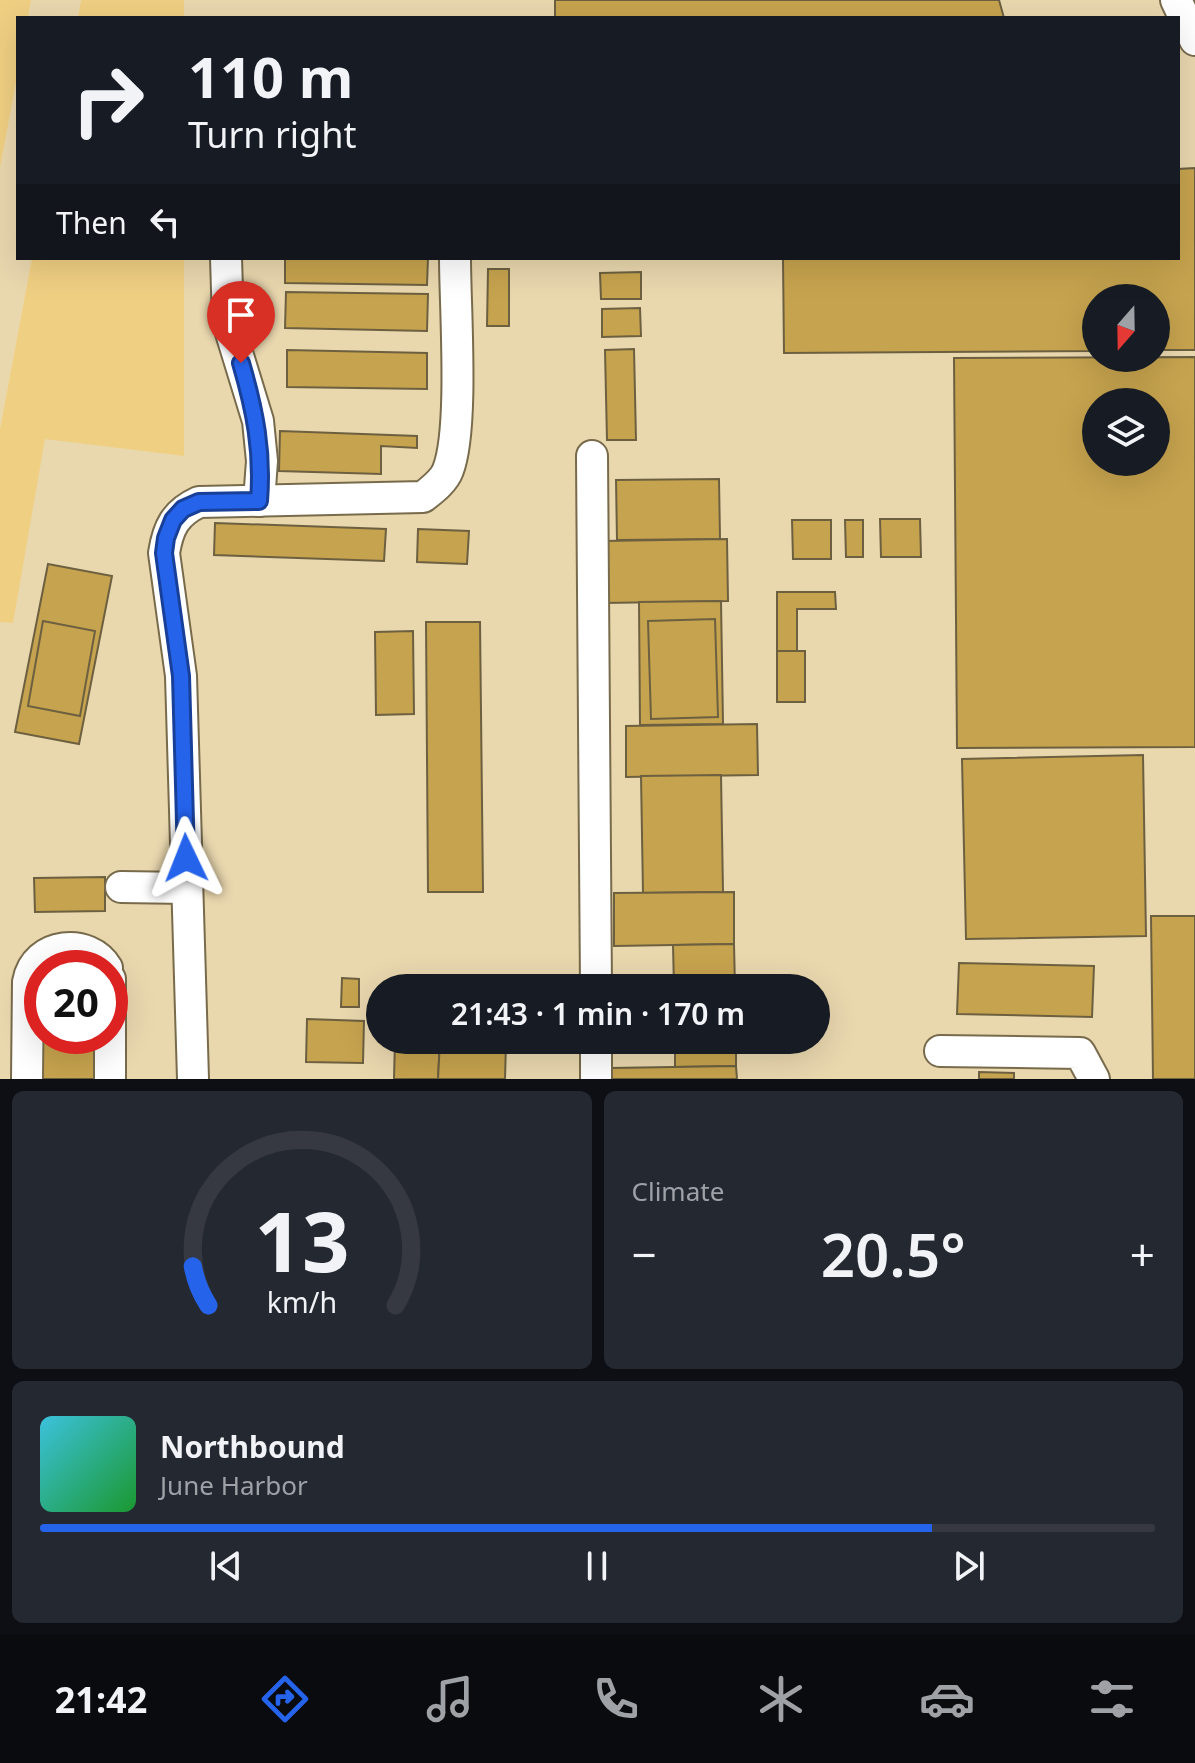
<!DOCTYPE html>
<html lang="en">
<head>
<meta charset="utf-8">
<style>
  :root { --surface:#171b24; --page:#242831; --text:#f1f3f6; --muted:#9ea1a6; --line:#363941; --accent:#2563eb }
  body { margin:0; font-family:"Noto Sans",sans-serif; background:var(--page); color:var(--text); height:100vh; display:flex; flex-direction:column; font-size:30px; white-space:nowrap }
  * { box-sizing:border-box; margin:0 }
  p { font-size:26px; color:var(--muted) }
  .icon { flex:none; width:44px; height:44px; fill:none; stroke:currentColor; stroke-width:2; stroke-linecap:round; stroke-linejoin:round }
  .map { position:relative; height:1079px; overflow:hidden }
  .details { display:flex; flex-direction:column; gap:12px; padding:12px; background:#0d0f14; flex:1 }
  .details>* { flex:none }
  .banner { position:absolute; left:16px; top:16px; width:1164px; height:244px; border-radius:0px; box-shadow:0 8px 32px #0002; background:#171b24; color:var(--text); overflow:hidden }
  .needle { width:52px; rotate:200deg }
  .tools { position:absolute; left:1082px; top:284px; display:grid; gap:16px }
  .tools a { display:grid; place-items:center; width:88px; height:88px; border-radius:50%; background:var(--surface); box-shadow:0 8px 32px #0002; font-size:40px }
  .speed { position:absolute; left:24px; top:950px; display:flex; gap:16px; font-size:40px; font-weight:700; text-align:center }
  .speed>* { display:grid; place-content:center; width:104px; height:104px; border-radius:50%; background:var(--surface); box-shadow:0 8px 32px #0002; line-height:1 }
  .speed .limit { border:12px solid #d22; background:#fff; color:#111 }
  .pin { position:absolute; display:grid; place-items:center; width:68px; height:68px; color:#fff; margin:-82px -34px; border-radius:50% 50% 50% 0; rotate:-45deg; box-shadow:0 0 8px #0007 }
  .pin .icon { rotate:45deg }
  .me { position:absolute; width:88px; margin:-44px; rotate:358deg; stroke-linejoin:round; filter:drop-shadow(0 0 6px #0008) }
  .turn { display:flex; align-items:center; gap:28px; height:168px; padding:0 40px; font-size:36px }
  .turn .icon { width:104px; height:104px; stroke-width:2.5 }
  .turn b { display:block; font-size:56px; line-height:68px }
  .then { display:flex; align-items:center; height:76px; padding:0 40px; background:#0003; gap:16px; font-size:30px }
  .big { font-size:60px; font-weight:600; line-height:1.1 }
  .details .tile { flex:1; display:flex; flex-direction:column; justify-content:center; gap:12px; min-width:0; padding:0 28px; border-radius:12px; background:var(--page) }
  .details .dial { align-items:center; gap:0 }
  .dial svg { height:208px; overflow:visible; fill:none; stroke:var(--line); stroke-width:7; stroke-linecap:round; text-anchor:middle }
  .dial text { fill:var(--text); stroke:none }
  .song { display:flex; align-items:center; gap:24px }
  .cover { width:96px; height:96px; border-radius:12px; background:linear-gradient(135deg,hsl(190 70% 55%),hsl(130 70% 35%)) }
  .played { height:8px; border-radius:4px; background:linear-gradient(90deg,var(--accent) 80%,var(--line) 80%) }
  .keys { display:flex; justify-content:space-around; direction:ltr }
  .heat { display:flex; justify-content:space-between; align-items:center; font-size:44px; direction:ltr }
  .details .tiles { flex:1; display:grid; gap:12px; grid-template-columns:1fr 1fr }
  .tile:last-child { grid-column:span 2 }
  .trip { position:absolute; left:366px; top:974px; width:464px; height:80px; border-radius:40px; background:var(--surface); box-shadow:0 8px 32px #0002; font-weight:600; line-height:80px; text-align:center }
  .menu { display:flex; height:128px; justify-content:space-around; align-items:center; background:#090b0e; color:var(--muted) }
  .menu .icon { width:56px; height:56px }
  .menu .on { color:var(--accent) }
  .menu b { font-size:36px; color:var(--text) }
  .map>svg:first-child { display:block }
</style>
</head>
<body>
<div class="map">
<svg width="1195" height="1079" viewBox="0 0 1195 1079">
  <rect width="100%" height="100%" fill="#f0e1bf"/>
  <g fill="#e9d7ae" fill-rule="evenodd">
    <path d="M31 0H81L78 18H28Z"/>
    <path d="M184 0H1195V1079H0V622H13L44 438 184 456V258H1178V18H184ZM1096 298H1156V358H1096ZM1096 402H1156V462H1096ZM42 968H110V1036H42ZM380 988H816V1040H380Z"/>
    <path d="M18 72V258H32L0 429V168Z"/>
  </g>
  <g fill="#efcf82">
    <path d="M0 0H31L28 18H18V72L0 168Z"/>
    <path d="M81 0H184V18H78Z"/>
    <path d="M32 258H184V456L45 439 13 623 0 622V429Z"/>
  </g>
  <g fill="#c6a34e" stroke="#6d6041" stroke-width="2" fill-rule="evenodd">
    <path d="M555 0H999L1004 18H555Z"/>
    <path d="M1195 168V350H1156V298H1096V351L784 353 783 258H1178V169Z"/>
    <path d="M285 258H428L427 285 285 283Z"/>
    <path d="M488 269H509V326H487Z"/>
    <path d="M641 272V299H601L600 273Z"/>
    <path d="M286 292 428 294 427 331 285 328Z"/>
    <path d="M640 308 641 336 602 337V309Z"/>
    <path d="M634 349 636 440H607L605 350Z"/>
    <path d="M287 350 427 353V389L287 387Z"/>
    <path d="M1195 357V747L957 748 954 358ZM1096 402H1156V462H1096Z"/>
    <path d="M280 431 417 436V448L381 446V474L279 471Z"/>
    <path d="M719 479 720 539 617 540 616 480Z"/>
    <path d="M880 519H920L921 557H881Z"/>
    <path d="M792 520H831V559H793Z"/>
    <path d="M845 520H863V557H846Z"/>
    <path d="M215 523 386 529 384 561 214 555Z"/>
    <path d="M418 529 469 531 467 564 417 562Z"/>
    <path d="M727 539 728 601 604 603 603 541Z"/>
    <path d="M48 564 112 576 79 744 15 732Z"/>
    <path d="M777 592H835L836 609H797V651H777Z"/>
    <path d="M721 601 723 724 640 725 639 602Z"/>
    <path d="M715 619 718 717 651 719 648 621Z"/>
    <path d="M43 621 95 631 80 716 28 706Z"/>
    <path d="M426 622H480L483 892H428Z"/>
    <path d="M413 631 414 714 376 715 375 632Z"/>
    <rect x="777" y="651" width="28" height="51"/>
    <path d="M757 724 758 775 626 777V726Z"/>
    <path d="M1143 755 1146 936 966 939 962 759Z"/>
    <path d="M721 775 723 892 643 893 641 776Z"/>
    <path d="M105 877V911L35 912 34 878Z"/>
    <path d="M734 892V944L614 946V893Z"/>
    <path d="M1151 916H1195V1079H1153Z"/>
    <path d="M734 944 735 988H674L673 945Z"/>
    <path d="M959 963 1094 966 1092 1017 957 1014Z"/>
    <path d="M342 978 359 979V1007H341Z"/>
    <path d="M307 1019 364 1021 363 1063 306 1062Z"/>
    <path d="M42 1036H100L101 1079H41Z"/>
    <path d="M395 1040H440L438 1079H394Z"/>
    <path d="M675 1040H736V1066L675 1067Z"/>
    <path d="M440 1041 506 1043 505 1079H438Z"/>
    <path d="M736 1066 737 1079H611L610 1068Z"/>
    <path d="M979 1072 1014 1073V1079H979Z"/>
  </g>
  <g fill="none" stroke-linecap="round" stroke-linejoin="round">
    <g stroke="#786b4c" stroke-width="34">
      <g id="minor">
        <path d="M1176 0 1195 40"/>
        <path d="M226 258 228 323 258 421 262 461 259 501"/>
        <path d="M592 456 596 988"/>
        <path d="M121 887 187 888"/>
        <path d="M110 979V1079"/>
        <path d="M596 1040V1079"/>
        <path d="M940 1051 1080 1053 1094 1079"/>
        <path d="M27 1079 28 982C35 941 90 938 107 968"/>
        <path d="M193 1079 181 676 164 553C168 528 175 513 199 502L423 497C432 490 444 481 448 470 464 429 455 307 455 258"/>
      </g>
    </g>
    <use href="#minor" stroke="#fff" stroke-width="30"/>
  </g>
  <g fill="none" stroke-linecap="round" stroke-linejoin="round">
    <g stroke="#184099" stroke-width="20">
      <path id="route" d="M186 858 181 676 164 553 166 538 173 520 183 509 199 502 259 501C263 451 255 411 241 363"/>
    </g>
    <use href="#route" stroke="#2563eb" stroke-width="14"/>
  </g>
</svg>
<div class="tools">
<a><svg class="needle" viewBox="-14 -14 28 28"><path d="M0-13l5 13h-10z" fill="#e53935"/><path d="M0 13l5-13h-10z" fill="#9ea1a6"/></svg></a>
<a><svg class="icon" aria-label="layers" viewBox="0 0 24 24"><path d="M12 4l9 5-9 5-9-5zM3 14l9 5 9-5"/></svg></a>
</div>
<div class="speed"><div class="limit">20</div></div>
<div class="pin" style="left:241px;top:363px;background:#d93025"><svg class="icon" aria-label="arrive" viewBox="0 0 24 24"><path d="M6 21V4h12l-3 4 3 4H6"/></svg></div>
<svg class="me" style="left:186px;top:858px" viewBox="-20 -20 40 40"><path d="M0-17L14 15 0 8-14 15z" fill="#2563eb" stroke="#fff" stroke-width="4"/></svg>
<div class="trip">21:43 · 1 min · 170 m</div>
<div class="banner">
<div class="turn"><svg class="icon" aria-label="right" viewBox="0 0 24 24"><path d="M7 20v-9h11M14 6l5 5-5 5"/></svg><div><b>110 m</b>Turn right</div></div>
<div class="then">Then<svg class="icon" aria-label="left" viewBox="0 0 24 24"><path d="M17 20v-9H6M10 6l-5 5 5 5"/></svg></div>
</div>
</div>
<section class="details">
<div class="tiles">
<div class="tile dial"><svg viewBox="0 0 100 80">
<path d="M14 69A42 42 0 1 1 86 69"/>
<path d="M14 69A42 42 0 0 1 8 54" stroke="#2563eb"/>
<text x="50" y="56" font-size="32" font-weight="700">13</text>
<text x="50" y="72" font-size="11">km/h</text>
</svg></div>
<div class="tile"><p>Climate</p>
<div class="heat"><a>−</a><b class="big">20.5°</b><a>+</a></div>
</div>
<div class="tile">
<div class="song"><i class="cover"></i><div><b>Northbound</b><p>June Harbor</p></div></div>
<div class="played"></div>
<div class="keys"><svg class="icon" aria-label="previous" viewBox="0 0 24 24"><path d="M18 5L8 12l10 7zM5 5v14"/></svg><svg class="icon" aria-label="pause" viewBox="0 0 24 24"><path d="M8 5v14M16 5v14"/></svg><svg class="icon" aria-label="next" viewBox="0 0 24 24"><path d="M6 5l10 7-10 7zM19 5v14"/></svg></div>
</div>
</div>
</section>
<nav class="menu">
<b>21:42</b>
<svg class="icon on" aria-label="directions" viewBox="0 0 24 24"><path d="M12 3l9 9-9 9-9-9zM9 14v-3h6M13 9l2 2-2 2"/></svg>
<svg class="icon" aria-label="music" viewBox="0 0 24 24"><path d="M9 18V5l10-2v13"/><circle cx="6" cy="18" r="3"/><circle cx="16" cy="16" r="3"/></svg>
<svg class="icon" aria-label="phone" viewBox="0 0 24 24"><path d="M5 4h4l2 5-3 2q2 4 5 5l2-3 5 2v4C11 20 4 13 5 4z"/></svg>
<svg class="icon" aria-label="climate" viewBox="0 0 24 24"><path d="M12 3v18M4 7l16 10M4 17L20 7"/></svg>
<svg class="icon" aria-label="car" viewBox="0 0 24 24"><path d="M5 17H2v-5l4-1 3-4h7l3 4 3 1v5h-3M9 17h6M6 11h13"/><circle cx="7" cy="17" r="2"/><circle cx="17" cy="17" r="2"/></svg>
<svg class="icon" aria-label="filters" viewBox="0 0 24 24"><path d="M4 7h16M4 17h16"/><circle cx="9" cy="7" r="2"/><circle cx="15" cy="17" r="2"/></svg>
</nav>
</body>
</html>
